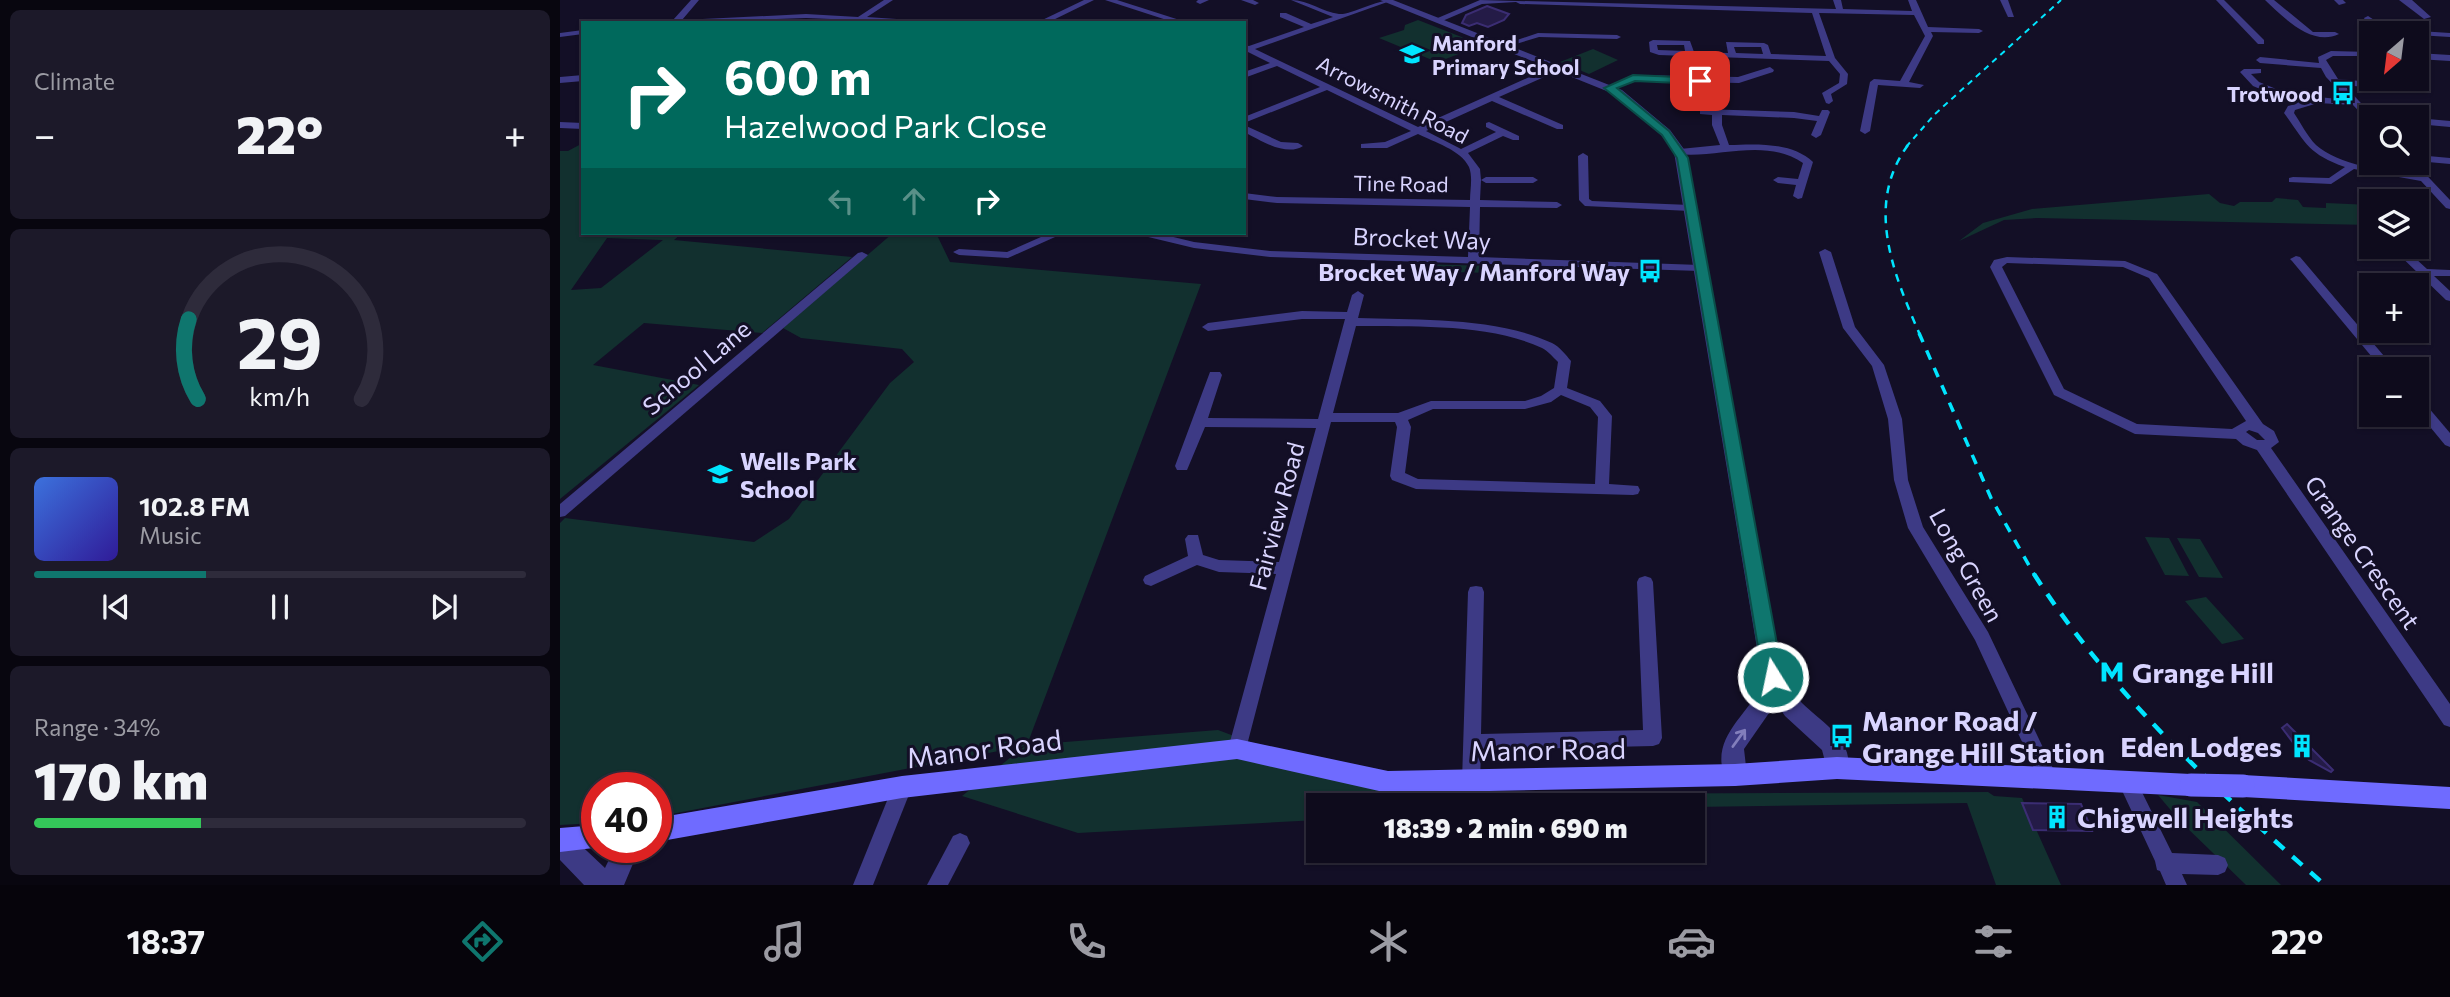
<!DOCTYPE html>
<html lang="en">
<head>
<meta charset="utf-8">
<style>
  :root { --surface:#0e0b1c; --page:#1c1929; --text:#f1f3f6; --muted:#9b9ba3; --line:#2e2b3b; --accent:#0f766e }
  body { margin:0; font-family:Commissioner,sans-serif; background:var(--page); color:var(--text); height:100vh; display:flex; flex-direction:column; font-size:26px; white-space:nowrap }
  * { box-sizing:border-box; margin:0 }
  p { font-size:23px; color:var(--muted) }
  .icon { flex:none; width:38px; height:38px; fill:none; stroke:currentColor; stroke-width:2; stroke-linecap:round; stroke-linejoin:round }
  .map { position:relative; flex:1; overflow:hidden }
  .panel { display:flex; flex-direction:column; gap:10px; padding:10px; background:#08060f; width:560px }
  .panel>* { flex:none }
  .hud { position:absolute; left:21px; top:21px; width:665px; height:214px; border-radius:0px; box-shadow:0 2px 5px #0004,0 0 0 2px var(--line); background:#00695c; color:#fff; overflow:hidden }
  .needle { width:46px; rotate:208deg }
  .fabs { position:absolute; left:1799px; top:21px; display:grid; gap:14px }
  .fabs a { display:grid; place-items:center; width:70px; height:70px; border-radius:0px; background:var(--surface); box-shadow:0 2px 5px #0004,0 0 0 2px var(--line); font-size:35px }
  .speed { position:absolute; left:21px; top:772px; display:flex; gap:14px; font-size:35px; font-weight:700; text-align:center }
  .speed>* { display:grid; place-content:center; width:91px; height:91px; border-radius:50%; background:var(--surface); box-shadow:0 2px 5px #0004,0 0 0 2px var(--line); line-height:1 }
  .speed .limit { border:10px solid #d22; background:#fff; color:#111 }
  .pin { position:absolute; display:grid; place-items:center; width:60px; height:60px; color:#fff; margin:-30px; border-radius:14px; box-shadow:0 4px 10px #0006 }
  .me { position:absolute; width:77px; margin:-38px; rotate:350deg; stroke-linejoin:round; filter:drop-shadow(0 0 5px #0008) }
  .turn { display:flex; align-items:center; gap:24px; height:147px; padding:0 28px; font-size:32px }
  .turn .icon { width:91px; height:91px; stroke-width:2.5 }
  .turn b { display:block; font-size:49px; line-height:60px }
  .lanes { display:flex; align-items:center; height:66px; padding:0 28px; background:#0003; justify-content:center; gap:35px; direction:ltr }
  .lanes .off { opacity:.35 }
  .big { font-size:52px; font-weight:800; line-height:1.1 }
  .panel .card { flex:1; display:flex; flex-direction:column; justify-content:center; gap:10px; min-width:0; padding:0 24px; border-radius:10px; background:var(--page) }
  .panel .dial { align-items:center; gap:0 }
  .dial svg { height:182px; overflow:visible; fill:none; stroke:var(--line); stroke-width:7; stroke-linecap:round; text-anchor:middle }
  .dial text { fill:var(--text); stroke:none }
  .song { display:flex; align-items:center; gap:21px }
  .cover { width:84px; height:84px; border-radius:10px; background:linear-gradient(135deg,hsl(220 70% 55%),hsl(250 70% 35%)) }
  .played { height:7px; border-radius:4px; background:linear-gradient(90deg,var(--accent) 35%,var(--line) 35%) }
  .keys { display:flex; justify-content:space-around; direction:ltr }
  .heat { display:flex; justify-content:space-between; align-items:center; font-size:38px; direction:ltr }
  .charge { height:10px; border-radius:5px; background:linear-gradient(90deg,#34c759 34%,var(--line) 0) }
  .trip { position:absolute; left:746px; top:793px; width:399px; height:70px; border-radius:0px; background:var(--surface); box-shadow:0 2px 5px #0004,0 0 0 2px var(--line); font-weight:800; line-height:70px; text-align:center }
  .tabs { display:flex; height:112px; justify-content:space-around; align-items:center; background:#06040b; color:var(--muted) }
  .tabs .icon { width:49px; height:49px }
  .tabs .selected { color:var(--accent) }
  .tabs b { font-size:32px; color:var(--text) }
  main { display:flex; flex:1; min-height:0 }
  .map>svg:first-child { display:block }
</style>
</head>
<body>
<main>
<section class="panel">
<div class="card"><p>Climate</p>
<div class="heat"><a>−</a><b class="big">22°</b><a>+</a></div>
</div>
<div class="card dial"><svg viewBox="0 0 100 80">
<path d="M14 69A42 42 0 1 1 86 69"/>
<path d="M14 69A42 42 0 0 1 10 34" stroke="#0f766e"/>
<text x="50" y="56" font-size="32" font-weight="700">29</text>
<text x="50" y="72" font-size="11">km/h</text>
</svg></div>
<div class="card">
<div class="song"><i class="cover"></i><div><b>102.8 FM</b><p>Music</p></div></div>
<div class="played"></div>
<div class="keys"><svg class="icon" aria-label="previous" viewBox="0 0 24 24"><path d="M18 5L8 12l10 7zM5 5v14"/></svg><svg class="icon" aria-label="pause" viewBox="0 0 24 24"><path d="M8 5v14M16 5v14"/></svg><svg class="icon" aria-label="next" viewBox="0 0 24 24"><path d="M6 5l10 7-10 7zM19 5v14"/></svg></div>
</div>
<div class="card"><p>Range · 34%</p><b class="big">170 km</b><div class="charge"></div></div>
</section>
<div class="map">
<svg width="1890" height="885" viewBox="0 0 1890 885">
  <rect width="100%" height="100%" fill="#130f26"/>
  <g fill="#12302f" fill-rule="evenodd">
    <path d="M858 20 922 45 883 60H872L819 38 844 30 845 25Z"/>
    <path d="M1033 49 1058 60 1029 74 1000 62Z"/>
    <path d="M23 143V233H122L114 240 292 257 202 333 84 323 33 365 139 385 0 499V151H8ZM47 238 103 240 41 288 11 290Z"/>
    <path d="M1649 194 1660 203 1674 206 1680 202H1712L1716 198 1738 200 1743 207 1766 208V203L1811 205V225L1477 218 1444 220 1399 241 1423 223 1472 209Z"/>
    <path d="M333 233H376L390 262 641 284 467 745 658 730 791 780 906 788 907 796 982 798 1004 794 1428 792 1434 796 1462 798 1501 885H1436L1407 803 1132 807V805H758V820L518 833 402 796 465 746 96 817V788H37V823L0 825V523L5 518 194 542 229 519 330 383 354 362 342 349 241 338 223 328Z"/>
    <path d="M857 264 932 266 931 273 855 271Z"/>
    <path d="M1585 537 1609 538 1629 576 1605 575Z"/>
    <path d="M1617 538 1640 539 1663 578 1639 577Z"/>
    <path d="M1646 597 1684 639 1662 644 1625 601Z"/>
    <path d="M1598 795 1637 802 1721 885H1686L1620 821Z"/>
  </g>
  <g fill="#241b47" stroke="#3b2d73" stroke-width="2">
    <path d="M927 6 949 14 944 20 928 27 917 23 909 26 902 23 906 15Z"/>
    <path d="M1727 724 1773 770 1771 772 1749 760 1738 749 1722 728Z"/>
    <path d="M1462 803 1521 804 1532 831 1473 830Z"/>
  </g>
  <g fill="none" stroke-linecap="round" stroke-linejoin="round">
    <g fill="#3d3a85" fill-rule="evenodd">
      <path d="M131 0H139L122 20 246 14 298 17 324 0H333L307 17 366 21 370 23 246 18 102 23 113 20Z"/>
      <path d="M524 0H534L487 23H476Z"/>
      <path d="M545 0H557L629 23H616Z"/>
      <path d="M638 0H649L640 4 636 2Z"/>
      <path d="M681 0H693L699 3 695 5Z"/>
      <path d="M731 0C749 0 762 12 779 14 792 15 815 0 833 0L695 49 858 127 996 65H1002V69L939 97 1003 125V129H997L932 101 866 131 901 149 936 132 926 127V123L929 122 959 136V140H953L943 136 908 153 920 169 921 180 926 177H973L978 180 973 183H926L921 180 920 200 997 202 1002 205 997 208 920 207 919 257 1140 265 1146 268 1140 271 710 257 634 248 580 235 579 233H597L634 242 710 251 908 257 910 207 717 203 684 199V193L717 197 910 200C910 190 913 177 909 167 901 150 874 142 858 134L827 148H801V144L825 142 851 131 767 90 684 123V117L760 87 717 66 684 78V72L710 63 684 50V45L689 46 744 27 720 17V13H726L751 24 773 17Z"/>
      <path d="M920 0 1276 9 1273 0H1281L1283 9 1352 11 1348 0H1356L1368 27 1419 29 1423 31 1419 33 1371 32 1373 36 1349 82 1364 85 1360 88 1318 85 1310 131 1305 134 1300 131 1310 82 1314 79 1340 81 1365 36 1354 15 1259 13 1275 58 1288 74 1287 84 1271 94 1273 101 1269 104 1266 103 1262 93 1279 83 1280 74 1269 61 1099 55 1090 52 1089 42 1093 40 1130 41 1134 52 1168 53 1166 42 1204 43 1208 45 1211 54 1266 56 1252 13 960 4 956 2 922 4 880 22 873 20ZM1097 45H1124L1125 51 1098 50ZM1174 47H1201L1203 54 1176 53Z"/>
      <path d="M1440 0H1448L1454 17H1448Z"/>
      <path d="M1656 0H1664L1704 40V44H1698Z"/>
      <path d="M1705 0H1714L1753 32H1775L1779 34C1752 47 1724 18 1705 0Z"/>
      <path d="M1774 0H1783L1786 3 1779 5Z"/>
      <path d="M1839 0H1852L1871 17 1864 19Z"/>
      <path d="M1808 16 1828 29 1890 33V37L1857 35V33H1824L1805 20 1804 18Z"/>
      <path d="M23 30V34L0 37V33Z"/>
      <path d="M978 33 1057 35 1061 37 1057 39 979 37 943 48 939 46Z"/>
      <path d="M1805 36H1811V40H1802L1801 38Z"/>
      <path d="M1771 51 1811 52V56H1773L1766 60 1778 79 1856 86 1860 89 1856 92 1784 85 1814 117H1811V122L1808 121 1793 105 1758 103 1735 110 1734 113C1741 123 1747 136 1756 145 1778 165 1825 171 1855 174L1845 163H1855L1890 200V209L1886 208 1861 181 1794 169 1771 184 1729 182V178L1733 177 1769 178 1785 167C1748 154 1746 143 1724 113L1728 106 1736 104 1693 86 1680 72 1684 69H1701V73L1691 74 1699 82 1746 101 1758 97 1788 100 1766 77 1761 68 1700 63 1696 60 1700 57 1759 63 1758 57Z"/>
      <path d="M1857 53 1890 55V61L1857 59Z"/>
      <path d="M1210 67 1214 70 1213 72 1179 83 1074 81 1052 90 1045 88 1073 75 1178 77Z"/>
      <path d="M23 75V81L0 83V77Z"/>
      <path d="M1143 109 1234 112 1259 116 1262 110H1268L1270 112 1261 135 1256 138 1251 135 1257 121 1234 118 1162 115V125L1169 145C1197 144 1232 142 1253 162L1242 198 1238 199 1233 196 1236 185 1218 183 1213 180 1218 177 1238 179 1243 163C1204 137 1158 159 1117 154V150L1120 149 1160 145 1152 125V115L1140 114V110Z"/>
      <path d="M1857 118 1890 121V127L1857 124Z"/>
      <path d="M0 122 23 123V129L0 128Z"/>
      <path d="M684 125 721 142 738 143 743 146C726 157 700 140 684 132Z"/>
      <path d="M1023 153 1028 156 1029 199 1032 201 1130 205 1135 208 1130 211 1025 206 1019 200 1018 156Z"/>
      <path d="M1857 155 1890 158V164L1857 161Z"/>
      <path d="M490 233H504L448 258 399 255 393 252 399 249 447 252Z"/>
      <path d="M1831 247H1843L1867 269 1890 270V276H1874L1890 291V301L1886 300Z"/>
      <path d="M1265 249 1271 252 1295 327 1324 365 1342 419 1348 480 1363 527 1428 632 1498 779 1496 785 1489 788 1482 785 1415 640 1348 528 1334 480 1328 419 1312 366 1283 328 1259 252Z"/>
      <path d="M302 252 308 255 306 257 5 516 0 517V504L298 253Z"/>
      <path d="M1736 256 1740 257 1835 369H1822L1732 261 1730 259Z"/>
      <path d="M1447 257 1565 261 1597 274 1703 424 1714 431 1719 442 1711 448 1890 704V727L1884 725 1697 450 1683 445 1676 439 1575 434 1494 395 1430 267 1434 260ZM1447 263 1563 267 1589 278 1686 421 1672 429 1577 424 1504 389 1442 267ZM1689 430 1698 433 1705 440H1697L1686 432Z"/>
      <path d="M798 291 804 295 798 318C857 320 937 317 992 343 999 346 1006 355 1011 361L1007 388 1040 401 1052 416 1049 484 1078 486 1080 490 1078 494 1073 495 856 489 832 480 830 476 837 427 835 422H771L686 749 684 755 677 757 670 755 668 749 716 574 659 572 637 565 591 586 585 584 583 580 585 576 628 556 625 539 628 535H638L643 555 659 560 719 562 756 428 645 427 627 470H617L615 466 650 372H660L662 375 648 418 758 419 785 319H742L648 331 642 327 648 323 742 311 787 312 792 295ZM796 326C855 327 928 323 982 348 988 351 993 357 998 362L994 388 981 396 965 401H871L838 413H773ZM1001 395 1030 407 1038 417 1035 484 858 479 845 473 851 427 848 420 873 409H965L991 402Z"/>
      <path d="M1857 399 1862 400 1890 433V447L1885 445 1857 411Z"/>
      <path d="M1085 576 1091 578 1093 582 1102 738 1099 744 1093 746 921 750 920 781 918 787 911 790 904 787 902 781 908 592 910 587 916 586 922 587 924 592 921 734 1083 730 1077 582 1079 578Z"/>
      <path d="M1567 773 1574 776 1612 853 1658 855 1665 858 1668 865 1665 872 1658 875 1622 874 1627 885H1606L1600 871 1597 870 1595 861 1558 782 1560 776Z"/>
      <path d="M342 778 349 781 352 787 313 885H293L335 781Z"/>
      <path d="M400 833 407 836 410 843 388 885H367L393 836Z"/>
    </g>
    <g fill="#3d3a85" fill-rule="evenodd">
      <path d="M820 0H833L1062 90 1110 130 1126 152 1224 681C1230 688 1236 697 1242 703 1261 722 1300 743 1285 776L1277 779 1269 776 1262 750 1225 716 1216 703 1184 749 1187 775 1183 783 1175 786 1167 783C1147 739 1185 719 1203 684L1114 152 1102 136 1054 94Z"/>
      <path d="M0 831 9 834 45 868 55 847H80L64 885H24L0 860Z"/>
    </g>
    <g fill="#6f6bff" fill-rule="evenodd">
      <path d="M677 739 828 771 1175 764 1277 757 1631 774 1639 777 1643 785 1639 793 1631 796 1277 779 1175 786 828 793 677 759 342 798 96 842V818L342 776Z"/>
      <path d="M1683 775 1890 787V809L1683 797 1675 794 1671 786 1675 778Z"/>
      <path d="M37 825V847H42L0 852V828Z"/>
    </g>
    <path stroke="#00e5ff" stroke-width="2" stroke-dasharray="6 5" stroke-linecap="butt" d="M1346 147 1375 114 1501 0"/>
    <path stroke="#00e5ff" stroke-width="2.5" stroke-dasharray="8 7" stroke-linecap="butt" d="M1348 145C1304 205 1334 275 1360 335"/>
    <path stroke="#00e5ff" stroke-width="3.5" stroke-dasharray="10 9" stroke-linecap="butt" d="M1359 333 1431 498 1475 576"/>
    <path stroke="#00e5ff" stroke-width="4.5" stroke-dasharray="13 11" stroke-linecap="butt" d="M1474 574C1551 694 1658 792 1765 885"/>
    <path stroke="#6f6bff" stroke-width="23" d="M1631 785 1683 786"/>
  </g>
  <defs><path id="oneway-shaft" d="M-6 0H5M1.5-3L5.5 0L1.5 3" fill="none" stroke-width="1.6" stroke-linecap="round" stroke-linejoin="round" transform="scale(1.75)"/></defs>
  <use stroke="#837fbc" href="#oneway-shaft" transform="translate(1179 738) rotate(-54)"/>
  <path fill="#0f766e" stroke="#0a4d48" stroke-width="2" d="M1073 75 1140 78 1145 81 1140 84 1075 81 1057 88 1109 131 1128 158 1223 677 1220 683 1213 685 1206 683 1203 677 1117 158 1102 135 1044 88Z"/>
  <defs>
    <g id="school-bare" transform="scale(1.89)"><path d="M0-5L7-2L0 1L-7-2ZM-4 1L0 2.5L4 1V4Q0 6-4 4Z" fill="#00e5ff" stroke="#130f26" stroke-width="2.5" paint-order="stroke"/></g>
    <g id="bus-bare" transform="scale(1.89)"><path d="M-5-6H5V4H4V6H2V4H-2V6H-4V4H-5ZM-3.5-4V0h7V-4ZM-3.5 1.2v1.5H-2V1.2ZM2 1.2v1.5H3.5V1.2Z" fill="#00e5ff" stroke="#130f26" stroke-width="2.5" paint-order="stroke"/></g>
    <g id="metro-bare" transform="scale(1.89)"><path d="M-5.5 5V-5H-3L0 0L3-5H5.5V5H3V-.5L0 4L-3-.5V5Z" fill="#00e5ff" stroke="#130f26" stroke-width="2.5" paint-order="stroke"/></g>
    <g id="building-bare" transform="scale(1.89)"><path d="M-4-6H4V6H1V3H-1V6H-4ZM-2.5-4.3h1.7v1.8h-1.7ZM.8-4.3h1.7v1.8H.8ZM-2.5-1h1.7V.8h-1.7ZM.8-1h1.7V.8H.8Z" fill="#00e5ff" stroke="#130f26" stroke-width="2.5" paint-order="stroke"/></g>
  </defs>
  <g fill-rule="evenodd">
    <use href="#school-bare" x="852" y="54"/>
    <use href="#bus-bare" x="1783" y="93"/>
    <use href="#bus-bare" x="1090" y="271"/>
    <use href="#school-bare" x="160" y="474"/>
    <use href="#metro-bare" x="1552" y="672"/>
    <use href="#bus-bare" x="1282" y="736"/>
    <use href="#building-bare" x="1742" y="746"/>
    <use href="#building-bare" x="1497" y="817"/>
  </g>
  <g text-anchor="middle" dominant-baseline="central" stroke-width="6" stroke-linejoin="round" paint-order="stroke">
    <g font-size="21" font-weight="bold" fill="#d9d4ff" stroke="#130f26" text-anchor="start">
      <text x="872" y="42">Manford<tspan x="872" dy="24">Primary School</tspan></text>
      <text x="1763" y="93" text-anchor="end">Trotwood</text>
    </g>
    <g font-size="21" fill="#d9d4ff" stroke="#130f26">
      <text transform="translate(833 99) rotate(27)">Arrowsmith Road</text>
      <text transform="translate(841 183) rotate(1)">Tine Road</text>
    </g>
    <g font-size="24" fill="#d9d4ff" stroke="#130f26">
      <text transform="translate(862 238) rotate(2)">Brocket Way</text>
      <text transform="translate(136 367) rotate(-40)">School Lane</text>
      <text transform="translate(716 516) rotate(-75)">Fairview Road</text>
      <text transform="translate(1803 552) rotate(55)">Grange Crescent</text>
      <text transform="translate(1407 565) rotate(61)">Long Green</text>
    </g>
    <g font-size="24" font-weight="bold" fill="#d9d4ff" stroke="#130f26" text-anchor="end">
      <text x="1070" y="271">Brocket Way / Manford Way</text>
      <text x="180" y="460" text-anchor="start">Wells Park<tspan x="180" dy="28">School</tspan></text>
    </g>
    <g font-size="28" font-weight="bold" fill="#d9d4ff" stroke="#130f26" text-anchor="start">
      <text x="1572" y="672">Grange Hill</text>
      <text x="1302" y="720">Manor Road /<tspan x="1302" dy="32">Grange Hill Station</tspan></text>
      <text x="1722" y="746" text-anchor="end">Eden Lodges</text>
      <text x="1517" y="817">Chigwell Heights</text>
    </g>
    <g font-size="28" fill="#d9d4ff" stroke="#130f26">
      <text transform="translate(424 748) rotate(-7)">Manor Road</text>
      <text transform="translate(988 749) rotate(-1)">Manor Road</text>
    </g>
  </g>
</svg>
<div class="fabs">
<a><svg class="needle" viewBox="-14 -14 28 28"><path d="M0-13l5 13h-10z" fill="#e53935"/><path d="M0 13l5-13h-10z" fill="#9b9ba3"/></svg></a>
<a><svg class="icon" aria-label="search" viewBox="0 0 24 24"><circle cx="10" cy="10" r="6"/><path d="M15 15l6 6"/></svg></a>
<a><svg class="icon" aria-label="layers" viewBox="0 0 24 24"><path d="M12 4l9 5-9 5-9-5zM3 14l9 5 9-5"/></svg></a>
<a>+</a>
<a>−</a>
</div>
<div class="speed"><div class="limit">40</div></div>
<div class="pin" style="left:1140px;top:81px;background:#d93025"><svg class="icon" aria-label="arrive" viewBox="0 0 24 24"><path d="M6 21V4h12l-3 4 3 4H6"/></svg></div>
<svg class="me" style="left:1213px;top:677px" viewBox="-20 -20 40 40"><circle r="17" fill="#0f766e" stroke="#fff" stroke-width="3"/><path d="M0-11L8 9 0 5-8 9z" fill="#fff"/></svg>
<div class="trip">18:39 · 2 min · 690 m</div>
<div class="hud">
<div class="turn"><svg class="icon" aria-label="right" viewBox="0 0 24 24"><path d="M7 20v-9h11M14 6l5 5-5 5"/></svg><div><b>600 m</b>Hazelwood Park Close</div></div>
<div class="lanes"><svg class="icon off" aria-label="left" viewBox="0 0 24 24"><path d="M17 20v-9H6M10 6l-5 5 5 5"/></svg><svg class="icon off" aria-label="ahead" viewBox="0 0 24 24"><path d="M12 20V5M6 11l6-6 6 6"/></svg><svg class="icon" aria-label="right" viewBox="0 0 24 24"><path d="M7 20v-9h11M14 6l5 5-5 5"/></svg></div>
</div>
</div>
</main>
<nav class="tabs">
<b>18:37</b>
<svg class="icon selected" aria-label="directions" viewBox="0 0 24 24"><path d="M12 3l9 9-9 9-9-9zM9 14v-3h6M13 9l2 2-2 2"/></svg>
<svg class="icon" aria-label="music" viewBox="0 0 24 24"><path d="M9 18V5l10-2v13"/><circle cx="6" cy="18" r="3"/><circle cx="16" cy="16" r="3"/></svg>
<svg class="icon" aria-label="phone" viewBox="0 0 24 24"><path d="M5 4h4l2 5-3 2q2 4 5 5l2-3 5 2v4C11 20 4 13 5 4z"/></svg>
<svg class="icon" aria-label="climate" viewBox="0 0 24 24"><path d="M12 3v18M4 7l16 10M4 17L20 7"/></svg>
<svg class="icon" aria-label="car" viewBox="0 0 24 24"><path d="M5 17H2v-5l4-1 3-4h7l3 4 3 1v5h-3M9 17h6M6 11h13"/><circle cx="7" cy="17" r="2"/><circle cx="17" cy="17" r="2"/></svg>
<svg class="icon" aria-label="filters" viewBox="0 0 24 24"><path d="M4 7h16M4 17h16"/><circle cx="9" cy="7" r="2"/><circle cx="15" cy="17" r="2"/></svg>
<b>22°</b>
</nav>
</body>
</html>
